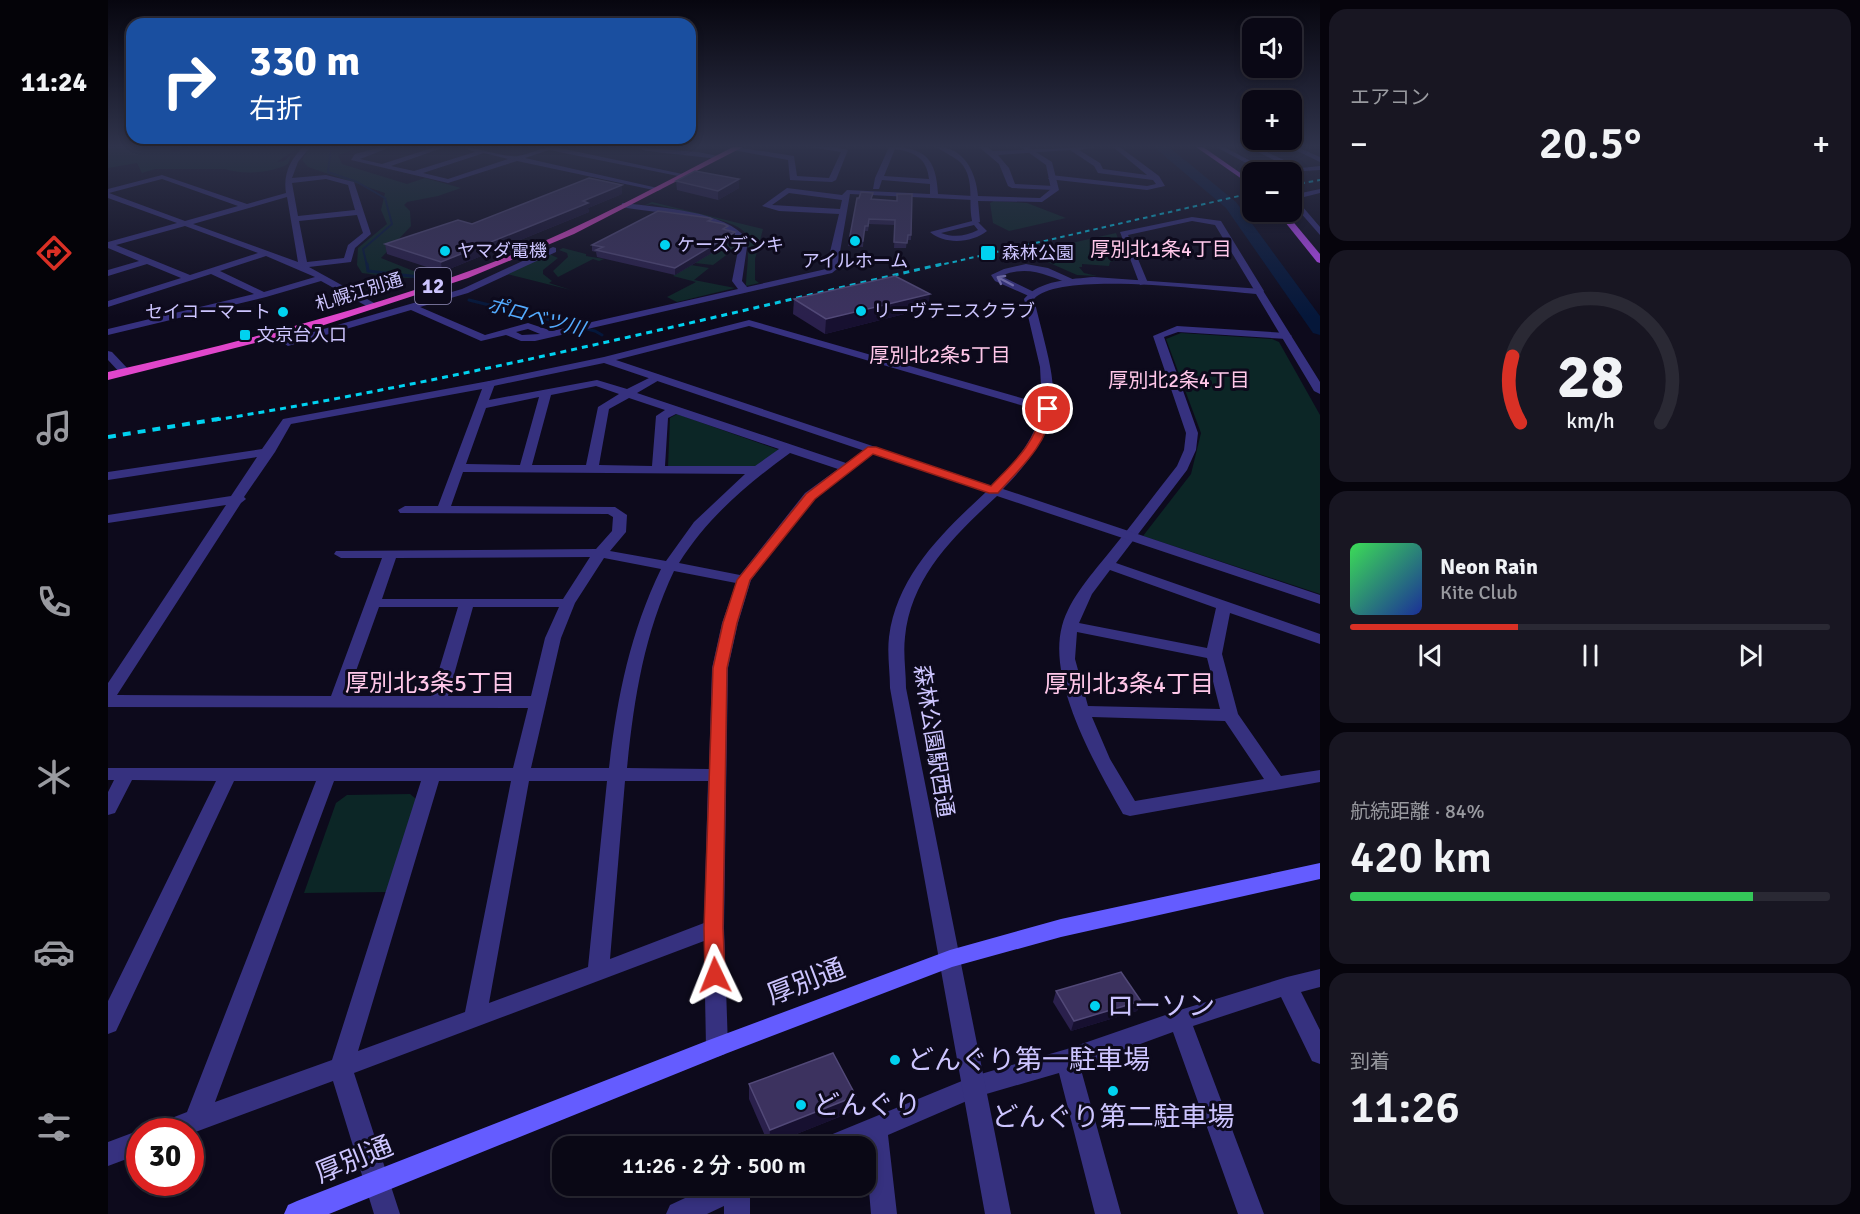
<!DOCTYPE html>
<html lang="ja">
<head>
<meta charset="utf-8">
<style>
  :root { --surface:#0a0815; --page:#181622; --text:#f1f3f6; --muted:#999aa0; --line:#2a2934; --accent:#d93025 }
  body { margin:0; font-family:Signika,"Noto Sans JP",sans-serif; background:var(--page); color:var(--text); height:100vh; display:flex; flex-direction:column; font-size:22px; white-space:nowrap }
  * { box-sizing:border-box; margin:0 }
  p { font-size:20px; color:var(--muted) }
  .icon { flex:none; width:33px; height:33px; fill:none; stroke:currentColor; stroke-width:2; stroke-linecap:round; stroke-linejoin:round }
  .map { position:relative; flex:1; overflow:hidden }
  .side { display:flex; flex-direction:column; gap:9px; padding:9px; background:#06040c; width:540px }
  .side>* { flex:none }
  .hud { position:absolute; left:18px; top:18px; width:570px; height:126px; border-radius:18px; box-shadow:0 3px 9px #0003,0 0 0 2px var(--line); background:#1a4fa0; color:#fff; overflow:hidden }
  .buttons { position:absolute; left:1134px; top:18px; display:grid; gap:12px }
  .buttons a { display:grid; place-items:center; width:60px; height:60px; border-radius:12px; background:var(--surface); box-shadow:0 3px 9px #0003,0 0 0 2px var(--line); font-size:30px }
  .speed { position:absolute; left:18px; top:1118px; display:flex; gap:12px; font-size:30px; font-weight:700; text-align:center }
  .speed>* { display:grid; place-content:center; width:78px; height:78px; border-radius:50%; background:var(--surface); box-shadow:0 3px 9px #0003,0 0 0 2px var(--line); line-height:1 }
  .speed .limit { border:9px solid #d22; background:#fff; color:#111 }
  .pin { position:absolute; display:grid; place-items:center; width:51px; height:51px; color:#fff; margin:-26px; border:3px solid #fff; border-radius:50%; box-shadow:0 2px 6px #0007 }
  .me { position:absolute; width:66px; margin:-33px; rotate:358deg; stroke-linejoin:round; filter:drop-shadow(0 0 4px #0008) }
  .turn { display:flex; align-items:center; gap:21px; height:126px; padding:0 24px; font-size:27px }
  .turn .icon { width:78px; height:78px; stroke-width:2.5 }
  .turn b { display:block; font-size:42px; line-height:51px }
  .big { font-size:45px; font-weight:600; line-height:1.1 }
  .side .card { flex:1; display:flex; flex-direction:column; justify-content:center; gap:9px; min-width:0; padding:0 21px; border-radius:18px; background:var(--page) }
  .side .dial { align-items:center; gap:0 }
  .dial svg { height:156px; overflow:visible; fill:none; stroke:var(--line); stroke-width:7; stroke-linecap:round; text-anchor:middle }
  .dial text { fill:var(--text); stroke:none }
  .song { display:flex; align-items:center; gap:18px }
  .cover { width:72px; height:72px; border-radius:9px; background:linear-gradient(135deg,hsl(130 70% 55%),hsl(230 70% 35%)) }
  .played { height:6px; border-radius:3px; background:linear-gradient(90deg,var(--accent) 35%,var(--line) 35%) }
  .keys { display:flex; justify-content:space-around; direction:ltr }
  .heat { display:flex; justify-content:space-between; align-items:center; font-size:33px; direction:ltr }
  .charge { height:9px; border-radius:4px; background:linear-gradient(90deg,#34c759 84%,var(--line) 0) }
  .trip { position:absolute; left:444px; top:1136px; width:324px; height:60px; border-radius:18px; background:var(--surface); box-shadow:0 3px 9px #0003,0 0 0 2px var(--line); font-weight:600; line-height:60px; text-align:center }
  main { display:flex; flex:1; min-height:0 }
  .tab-bar { display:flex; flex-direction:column; width:108px; justify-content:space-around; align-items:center; background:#040308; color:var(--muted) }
  .tab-bar .icon { width:42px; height:42px }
  .tab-bar .active { color:var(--accent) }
  .tab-bar b { font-size:27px; color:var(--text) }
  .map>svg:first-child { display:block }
</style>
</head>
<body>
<main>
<nav class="tab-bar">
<b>11:24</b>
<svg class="icon active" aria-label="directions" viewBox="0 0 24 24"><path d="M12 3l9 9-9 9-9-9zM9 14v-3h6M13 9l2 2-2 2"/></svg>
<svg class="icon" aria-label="music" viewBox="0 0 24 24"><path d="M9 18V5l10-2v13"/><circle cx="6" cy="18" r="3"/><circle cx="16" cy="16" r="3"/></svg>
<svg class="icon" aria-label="phone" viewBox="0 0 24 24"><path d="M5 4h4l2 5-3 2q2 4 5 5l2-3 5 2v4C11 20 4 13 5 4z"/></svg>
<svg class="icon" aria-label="climate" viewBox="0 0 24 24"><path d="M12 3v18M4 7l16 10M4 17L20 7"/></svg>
<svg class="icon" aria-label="car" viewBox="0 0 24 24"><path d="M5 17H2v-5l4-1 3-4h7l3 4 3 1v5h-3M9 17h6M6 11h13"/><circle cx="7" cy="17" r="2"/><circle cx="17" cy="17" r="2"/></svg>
<svg class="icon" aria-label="filters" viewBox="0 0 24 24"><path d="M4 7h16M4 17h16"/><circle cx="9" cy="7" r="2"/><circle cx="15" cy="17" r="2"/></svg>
</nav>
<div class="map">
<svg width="1212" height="1214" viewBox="0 0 1212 1214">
  <rect width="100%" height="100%" fill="#0d0a1c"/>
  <g fill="#0c2626">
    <path d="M0 147H72L60 150 67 152 85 147H191L169 162 176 161 183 155 180 164C164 173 133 175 117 169H47L34 173 29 163 0 168Z"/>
    <path d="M198 147H252L230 155 234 164 299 184 317 178 353 188 330 196 299 202 296 205 302 211 303 226 273 258 318 276C297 281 276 275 254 273L249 265 250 248 279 224 273 210 277 193 200 167 194 160 200 150Z"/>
    <path d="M886 201 919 203 958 218 901 231 885 223 882 203Z"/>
    <path d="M544 202 655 229 647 259V280L651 283 638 286C638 275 643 242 638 234 630 219 562 209 544 204L535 206Z"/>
    <path d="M1008 233 1017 258 1002 262 1001 266 974 264V267H971L976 273 989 276 969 275 919 253Z"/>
    <path d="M615 235H630L629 247 605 265 587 263 627 238Z"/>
    <path d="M455 248 478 254V256L496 259 491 261 485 259 450 277 445 271 460 257 459 253 451 250Z"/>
    <path d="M441 254 450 258 435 270V274L444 281 441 283 463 290 399 274Z"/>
    <path d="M583 265 601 268 586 280 627 288 569 302 559 297 588 282 565 276Z"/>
    <path d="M1073 333 1164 339 1171 342 1212 415V594L1035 536 1083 474 1093 433 1058 339Z"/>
    <path d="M569 414 671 450 644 469 560 467 562 418Z"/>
    <path d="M302 794 308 799 280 892 196 893 228 803 239 795Z"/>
  </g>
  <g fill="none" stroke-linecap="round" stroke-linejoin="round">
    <path stroke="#05173a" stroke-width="2" d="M223 147 220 172 249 182 277 198 284 224 255 249 259 266"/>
    <g stroke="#05173a" stroke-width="3">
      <path d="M259 264 260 271 320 278"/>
      <path d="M361 300 487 331 494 335"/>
    </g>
    <path fill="#05173a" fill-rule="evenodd" d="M1046 147H1061L1128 202 1212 316V335L1205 333 1118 208Z"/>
    <g fill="#36317f" fill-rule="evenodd">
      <path d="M195 147H202L190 162 184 178 218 175 246 182 263 234 247 248 243 262 201 267 268 304V308H262L213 281 158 297 0 335V329L146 294 103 274 0 307V301L73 278 39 264 0 276V270L31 261 0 248V242L69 223 0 198V189L54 175 139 204 178 193C175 174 182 160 195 147ZM54 179 130 206 77 221 1 193ZM218 179 240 185 247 210 190 216 184 183ZM179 197 190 262 85 224ZM249 215 255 233 240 245 236 258 199 262 191 221ZM77 226 150 253 82 275 8 245ZM158 256 207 277 156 292 112 271Z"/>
      <path d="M273 147H283L252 159 274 164 327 147H337L283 166 306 171 367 152 353 147C370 147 396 158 410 156 423 154 433 147 447 147L579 175 575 177 441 150 417 158 554 189 550 191 409 161 340 183 243 160 247 154ZM376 153 400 159 340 179 315 173Z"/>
      <path d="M526 147 590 152 615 157 611 159 539 151Z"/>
      <path d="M627 147 686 156 689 176 721 178 733 152 702 147H726L740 150 728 180 724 182 682 180 680 160 625 150Z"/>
      <path d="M781 147C817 147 828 158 830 194L865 196 869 198 865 200 742 194 729 269 724 273 427 341H413L398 335 373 341 303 310 180 346 162 334 171 332 181 339 354 289 445 247 448 248V252L360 293 312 307 377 335 420 323 444 331 630 289 624 281 632 240C609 213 547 214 514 207V203H517C552 208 617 210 640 240L634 281 639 287 718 269 731 214 671 211 654 206 679 188 734 195 739 190 822 194V184L774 180 771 189H765L767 178ZM787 149C806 152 819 158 821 179L776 176ZM681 193 734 200 732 209 664 205ZM420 329 432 334 414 335 408 332Z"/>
      <path d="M871 147H879L885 151 988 147 971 150 992 163 995 169 1039 175 1005 147H1012L1051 176 1057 186 1039 190 940 179 943 175 1039 186 1048 184 1045 180 990 173 986 166 962 150 890 155 901 168 907 184 946 186 950 188 946 190 904 188 900 186 891 164Z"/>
      <path d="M1108 147H1116L1164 172H1155Z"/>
      <path d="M1140 147H1148L1193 168 1212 166V170L1178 172 1184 169Z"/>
      <path d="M1181 147H1189L1212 157V162Z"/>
      <path d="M1212 189V193L1188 199 1212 227V235L1184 203V195Z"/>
      <path d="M1084 217 1113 221 1156 291 1154 293H1148L1107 225 1084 221 1020 235 1040 283 1032 285 1012 232Z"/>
      <path d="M868 220 879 231C864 243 837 245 822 232ZM866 225 870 230C858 236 846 238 833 233Z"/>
      <path d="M918 264 940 268 971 282 966 285C939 276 921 264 893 276L926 292V296L923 297 887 281 883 275 896 269Z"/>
      <path d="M1069 326 1179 333 1184 336 1179 339 1070 332 1056 337 1090 433 1088 450 1079 470 1008 563 1212 634V644L1122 613 1114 654 1130 714 1173 776 1212 770V782L1022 816 1015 814C988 766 939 682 954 626 962 597 985 573 1004 549 1026 522 1047 494 1069 466L1076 450 1078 433 1045 336ZM1002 570 1108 608 1099 648 971 623 984 594ZM969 632 1099 658 1112 709 980 706 967 659ZM984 717 1117 721 1156 779 1027 801 1002 759Z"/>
      <path d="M0 351 4 352 21 370V374H13L0 360Z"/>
      <path d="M549 374 554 377 553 379 529 393 738 463 760 447 764 446 770 450 707 499 673 540 643 580 630 623 620 668 616 928 620 1047 617 1054 609 1057 601 1054 598 1047 596 941 246 1073 292 1214H266L225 1081 82 1134V1131H48L51 1123 79 1112 208 781H126L8 1031 0 1034V1001L108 781 24 780 7 813 0 815V792L6 780H0V768H405L420 708 0 707V683L118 505 0 523V515L123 496 149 457 0 480V472L154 449 175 419 381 381 387 384 381 400 489 380 519 389ZM488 386 511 394 490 407 478 465H424L443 395ZM374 389 330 506H297L290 510 292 513 500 514 505 517 504 531 488 549 228 551 226 554 233 558H274L223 696 9 695 133 503 138 499 136 497 167 452 183 424ZM431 397 412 465 358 464 378 408ZM521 398 557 410 548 416 544 466 491 465 501 409ZM568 414 671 449 647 466H557L560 418ZM682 453 730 469 697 493 632 575 571 563C600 517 638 485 682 453ZM355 472 637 474 586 522 558 561 502 551 518 532 519 515 507 507 343 506ZM482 557 455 599H274L288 558ZM496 558 553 569C522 633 509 698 501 768H423L453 638 467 603ZM566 571 628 583 614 623 604 668 601 769 519 768C526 699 536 634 566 571ZM271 607H350L323 696H239ZM365 607H451L437 638 423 696H340ZM226 781H313L224 1060 107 1102ZM331 781H403L357 1012 250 1051ZM421 781H499L480 967 381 1003ZM517 781H600L596 923 502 959Z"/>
      <path d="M1212 969V987L1193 992 1212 1030V1064L1204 1061 1173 997 1085 1026 1156 1214H1130L1065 1032 972 1066 1013 1214H987L951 1073 868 1097 780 1135 789 1214H763L757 1144 712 1146 715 1138 866 1076 959 1049 1072 1010 1179 977Z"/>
      <path d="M32 1130 34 1131H32V1154L0 1166V1142Z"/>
      <path d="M605 1185H646L642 1194V1214H616V1206L599 1214H558L562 1205Z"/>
    </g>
    <g fill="#36317f" fill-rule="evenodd">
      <path d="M829 147C856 147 868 172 870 196L932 198 943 189 938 165 913 147H920L944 162 951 190 934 202 870 201 872 222 865 224C859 204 868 180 853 163 846 156 836 153 829 147Z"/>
      <path d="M986 277 1154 289 1212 382V394L1206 391 1148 294C1106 291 952 270 926 299 947 388 966 416 895 489L1212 595V604L889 496C847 535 803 576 797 637 795 654 798 671 798 688L903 1214H877L782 688C782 671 779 654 781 637 789 575 835 532 878 492L496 363 381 387 375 384 381 381 496 357 641 320 934 404 932 367 916 299C931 280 964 279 986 277ZM641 326 933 411C925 442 907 463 884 486L508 360Z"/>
    </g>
    <path fill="#645cff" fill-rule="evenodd" d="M1212 863V879L953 937 844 967 617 1054 221 1214H176L180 1205 189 1201 601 1040 842 950 953 919Z"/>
    <g fill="#c04cff" fill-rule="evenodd">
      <path d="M1088 147H1095L1144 181V186Z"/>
      <path d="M1169 212H1177L1212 254V263L1209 262Z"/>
    </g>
    <path fill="#e046cb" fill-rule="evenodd" d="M625 147H635L466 234 360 278 210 327 0 380V372C136 341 271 307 401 256 478 225 551 185 625 147Z"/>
    <g stroke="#00d2f0" stroke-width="2" stroke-dasharray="4.5 4" stroke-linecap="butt">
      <path d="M1184 185 1212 180"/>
      <path d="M828 266 1144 193"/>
    </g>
    <path stroke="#00d2f0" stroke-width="3" stroke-dasharray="6 5" stroke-linecap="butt" d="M107 420C352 380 593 320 834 264"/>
    <path stroke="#00d2f0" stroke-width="4" stroke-dasharray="8 7" stroke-linecap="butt" d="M0 437 116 418"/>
  </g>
  <g fill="#2a204c">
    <path d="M631 179V188L610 200 569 190 568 181Z"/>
    <path d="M514 194 480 208 481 212 334 272 279 254 277 244 364 224Z"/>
    <path d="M764 199 803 235V240H799L798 248H786L787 225 761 224 760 231H756L755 247 740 246 741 241Z"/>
    <path d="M604 222 620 230 627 239 567 275 489 257 488 252 484 251V245Z"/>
    <path d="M686 299 820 308 717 334 685 314Z"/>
    <path d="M948 991 1033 1001 1029 1011 963 1031 945 1002Z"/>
    <path d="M641 1084 746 1111 661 1145 641 1099Z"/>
  </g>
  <g fill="#171030">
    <path d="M39 147H51L40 150Z"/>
    <path d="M631 179V188L610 200V191Z"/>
    <path d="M514 185V194L480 208 481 212 334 272 333 262Z"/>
    <path d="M627 232V239L567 275V268Z"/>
    <path d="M822 294 820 308 717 334 718 319Z"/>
    <path d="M1033 1001 1029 1011 963 1031 966 1021Z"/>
    <path d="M748 1096 746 1111 661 1145 662 1130Z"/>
  </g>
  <g fill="#3c325f" stroke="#524978" stroke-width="1.5">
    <path d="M587 171 631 179 610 191 568 181Z"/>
    <path d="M481 178 514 185 475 201 480 203 333 262 277 244 350 220 364 224Z"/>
    <path d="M753 192 765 193 763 199 789 201V194H804L803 235H800L799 243 786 242 787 220 761 219 760 226H757L755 241H741L749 198H751Z"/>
    <path d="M550 211 602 218 604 219 600 221 616 224 620 226 615 229 627 232 567 268 488 250 495 247 484 245Z"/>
    <path d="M787 276 822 294 718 319 686 299Z"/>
    <path d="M1013 972 1033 1001 966 1021 948 991Z"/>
    <path d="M725 1053 748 1096 662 1130 641 1084Z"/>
  </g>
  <defs><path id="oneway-shaft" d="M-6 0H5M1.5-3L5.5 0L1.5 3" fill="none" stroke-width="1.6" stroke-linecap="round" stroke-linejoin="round" transform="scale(1.5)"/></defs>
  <use stroke="#7a74b9" href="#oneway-shaft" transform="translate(897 281) rotate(-152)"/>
  <linearGradient id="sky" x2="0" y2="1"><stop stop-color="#07060f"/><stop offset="0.46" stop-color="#2f334b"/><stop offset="1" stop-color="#2f334b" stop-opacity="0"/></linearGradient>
  <rect width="1212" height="317" fill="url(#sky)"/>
  <path fill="#d93025" stroke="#8d1f18" stroke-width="1.5" d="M940 406 945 409C937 447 915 465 890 493H881L765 454 707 499 642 580 629 623 619 668 615 928 617 975 614 981 607 984 600 981 597 975 596 928 605 668 615 623 629 580 698 494 760 447H768L883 486C908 460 926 445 935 409Z"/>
  <g fill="#00d2f0" stroke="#0d0a1c" stroke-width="2">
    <circle cx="747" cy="241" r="6"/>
    <circle cx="557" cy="245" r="6"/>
    <circle cx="337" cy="251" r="6"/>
    <rect x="872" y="245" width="16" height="16" rx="3"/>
    <circle cx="753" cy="311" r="6"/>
    <circle cx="175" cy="312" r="6"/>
    <rect x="131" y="329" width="12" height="12" rx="3"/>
    <circle cx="987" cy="1006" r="6"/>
    <circle cx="787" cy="1060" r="6"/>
    <circle cx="1005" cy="1091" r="6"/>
    <circle cx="693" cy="1105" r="6"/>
  </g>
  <g text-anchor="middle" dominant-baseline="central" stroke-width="6" stroke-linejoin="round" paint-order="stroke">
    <g font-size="18" fill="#cdc5ff" stroke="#0d0a1c" text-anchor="start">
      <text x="569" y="245">ケーズデンキ</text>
      <text x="349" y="251">ヤマダ電機</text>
      <text x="894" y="253">森林公園</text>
      <text x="747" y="261" text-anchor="middle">アイルホーム</text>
      <text x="765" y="311">リーヴテニスクラブ</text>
      <text x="163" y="312" text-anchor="end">セイコーマート</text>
      <text x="149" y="335">文京台入口</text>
    </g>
    <g font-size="18" fill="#cdc5ff" stroke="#0d0a1c">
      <text transform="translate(251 292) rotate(-17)">札幌江別通</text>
    </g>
    <g font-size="20" fill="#ffc7e9" stroke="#0d0a1c">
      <text x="1053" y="249">厚別北1条4丁目</text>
      <text x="832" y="355">厚別北2条5丁目</text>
      <text x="1071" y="380">厚別北2条4丁目</text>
    </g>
    <g font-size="20" font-style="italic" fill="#53abff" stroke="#0d0a1c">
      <text transform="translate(428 317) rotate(15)">ポロベツ川</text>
    </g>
    <rect fill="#0d0a1c" stroke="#938dbb" stroke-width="1.5" x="307" y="268" width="36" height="36" rx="4.5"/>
    <g font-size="21" font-weight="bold" fill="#cdc5ff">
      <text x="325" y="286">12</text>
    </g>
    <g font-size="22" fill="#cdc5ff" stroke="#0d0a1c">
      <text transform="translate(826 741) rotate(81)">森林公園駅西通</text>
    </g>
    <g font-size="24" fill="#ffc7e9" stroke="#0d0a1c">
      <text x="322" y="683">厚別北3条5丁目</text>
      <text x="1021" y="684">厚別北3条4丁目</text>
    </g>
    <g font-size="27" fill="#cdc5ff" stroke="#0d0a1c">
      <text transform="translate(698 982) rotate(-21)">厚別通</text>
      <text transform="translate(246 1160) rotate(-22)">厚別通</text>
    </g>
    <g font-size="27" fill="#cdc5ff" stroke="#0d0a1c" text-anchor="start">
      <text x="999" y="1006">ローソン</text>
      <text x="799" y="1060">どんぐり第一駐車場</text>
      <text x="705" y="1105">どんぐり</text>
      <text x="1005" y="1117" text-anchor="middle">どんぐり第二駐車場</text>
    </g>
  </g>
</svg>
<div class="buttons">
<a><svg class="icon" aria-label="sound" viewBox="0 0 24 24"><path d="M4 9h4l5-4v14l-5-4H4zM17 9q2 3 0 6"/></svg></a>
<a>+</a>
<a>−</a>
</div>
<div class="speed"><div class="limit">30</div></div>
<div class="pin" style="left:940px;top:409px;background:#d93025"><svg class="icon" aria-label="arrive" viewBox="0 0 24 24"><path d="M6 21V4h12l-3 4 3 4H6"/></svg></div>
<svg class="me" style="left:607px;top:975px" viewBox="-20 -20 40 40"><path d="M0-17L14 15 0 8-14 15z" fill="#d93025" stroke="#fff" stroke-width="4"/></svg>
<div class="trip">11:26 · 2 分 · 500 m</div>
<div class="hud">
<div class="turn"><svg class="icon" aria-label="right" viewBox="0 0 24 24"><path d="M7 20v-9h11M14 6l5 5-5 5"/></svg><div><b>330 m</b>右折</div></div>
</div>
</div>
<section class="side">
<div class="card"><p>エアコン</p>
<div class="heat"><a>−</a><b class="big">20.5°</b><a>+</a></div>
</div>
<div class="card dial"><svg viewBox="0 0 100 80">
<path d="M14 69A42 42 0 1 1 86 69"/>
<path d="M14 69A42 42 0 0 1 10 35" stroke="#d93025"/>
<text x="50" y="56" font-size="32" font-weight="700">28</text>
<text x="50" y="72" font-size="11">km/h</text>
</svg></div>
<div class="card">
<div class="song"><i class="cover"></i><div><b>Neon Rain</b><p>Kite Club</p></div></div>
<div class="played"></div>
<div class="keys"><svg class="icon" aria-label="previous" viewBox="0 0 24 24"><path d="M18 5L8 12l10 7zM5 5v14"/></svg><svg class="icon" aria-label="pause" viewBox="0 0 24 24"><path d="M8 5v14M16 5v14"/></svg><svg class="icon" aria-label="next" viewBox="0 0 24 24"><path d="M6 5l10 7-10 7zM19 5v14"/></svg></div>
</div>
<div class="card"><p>航続距離 · 84%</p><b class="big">420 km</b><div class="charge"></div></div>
<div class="card"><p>到着</p><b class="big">11:26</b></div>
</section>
</main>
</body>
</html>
